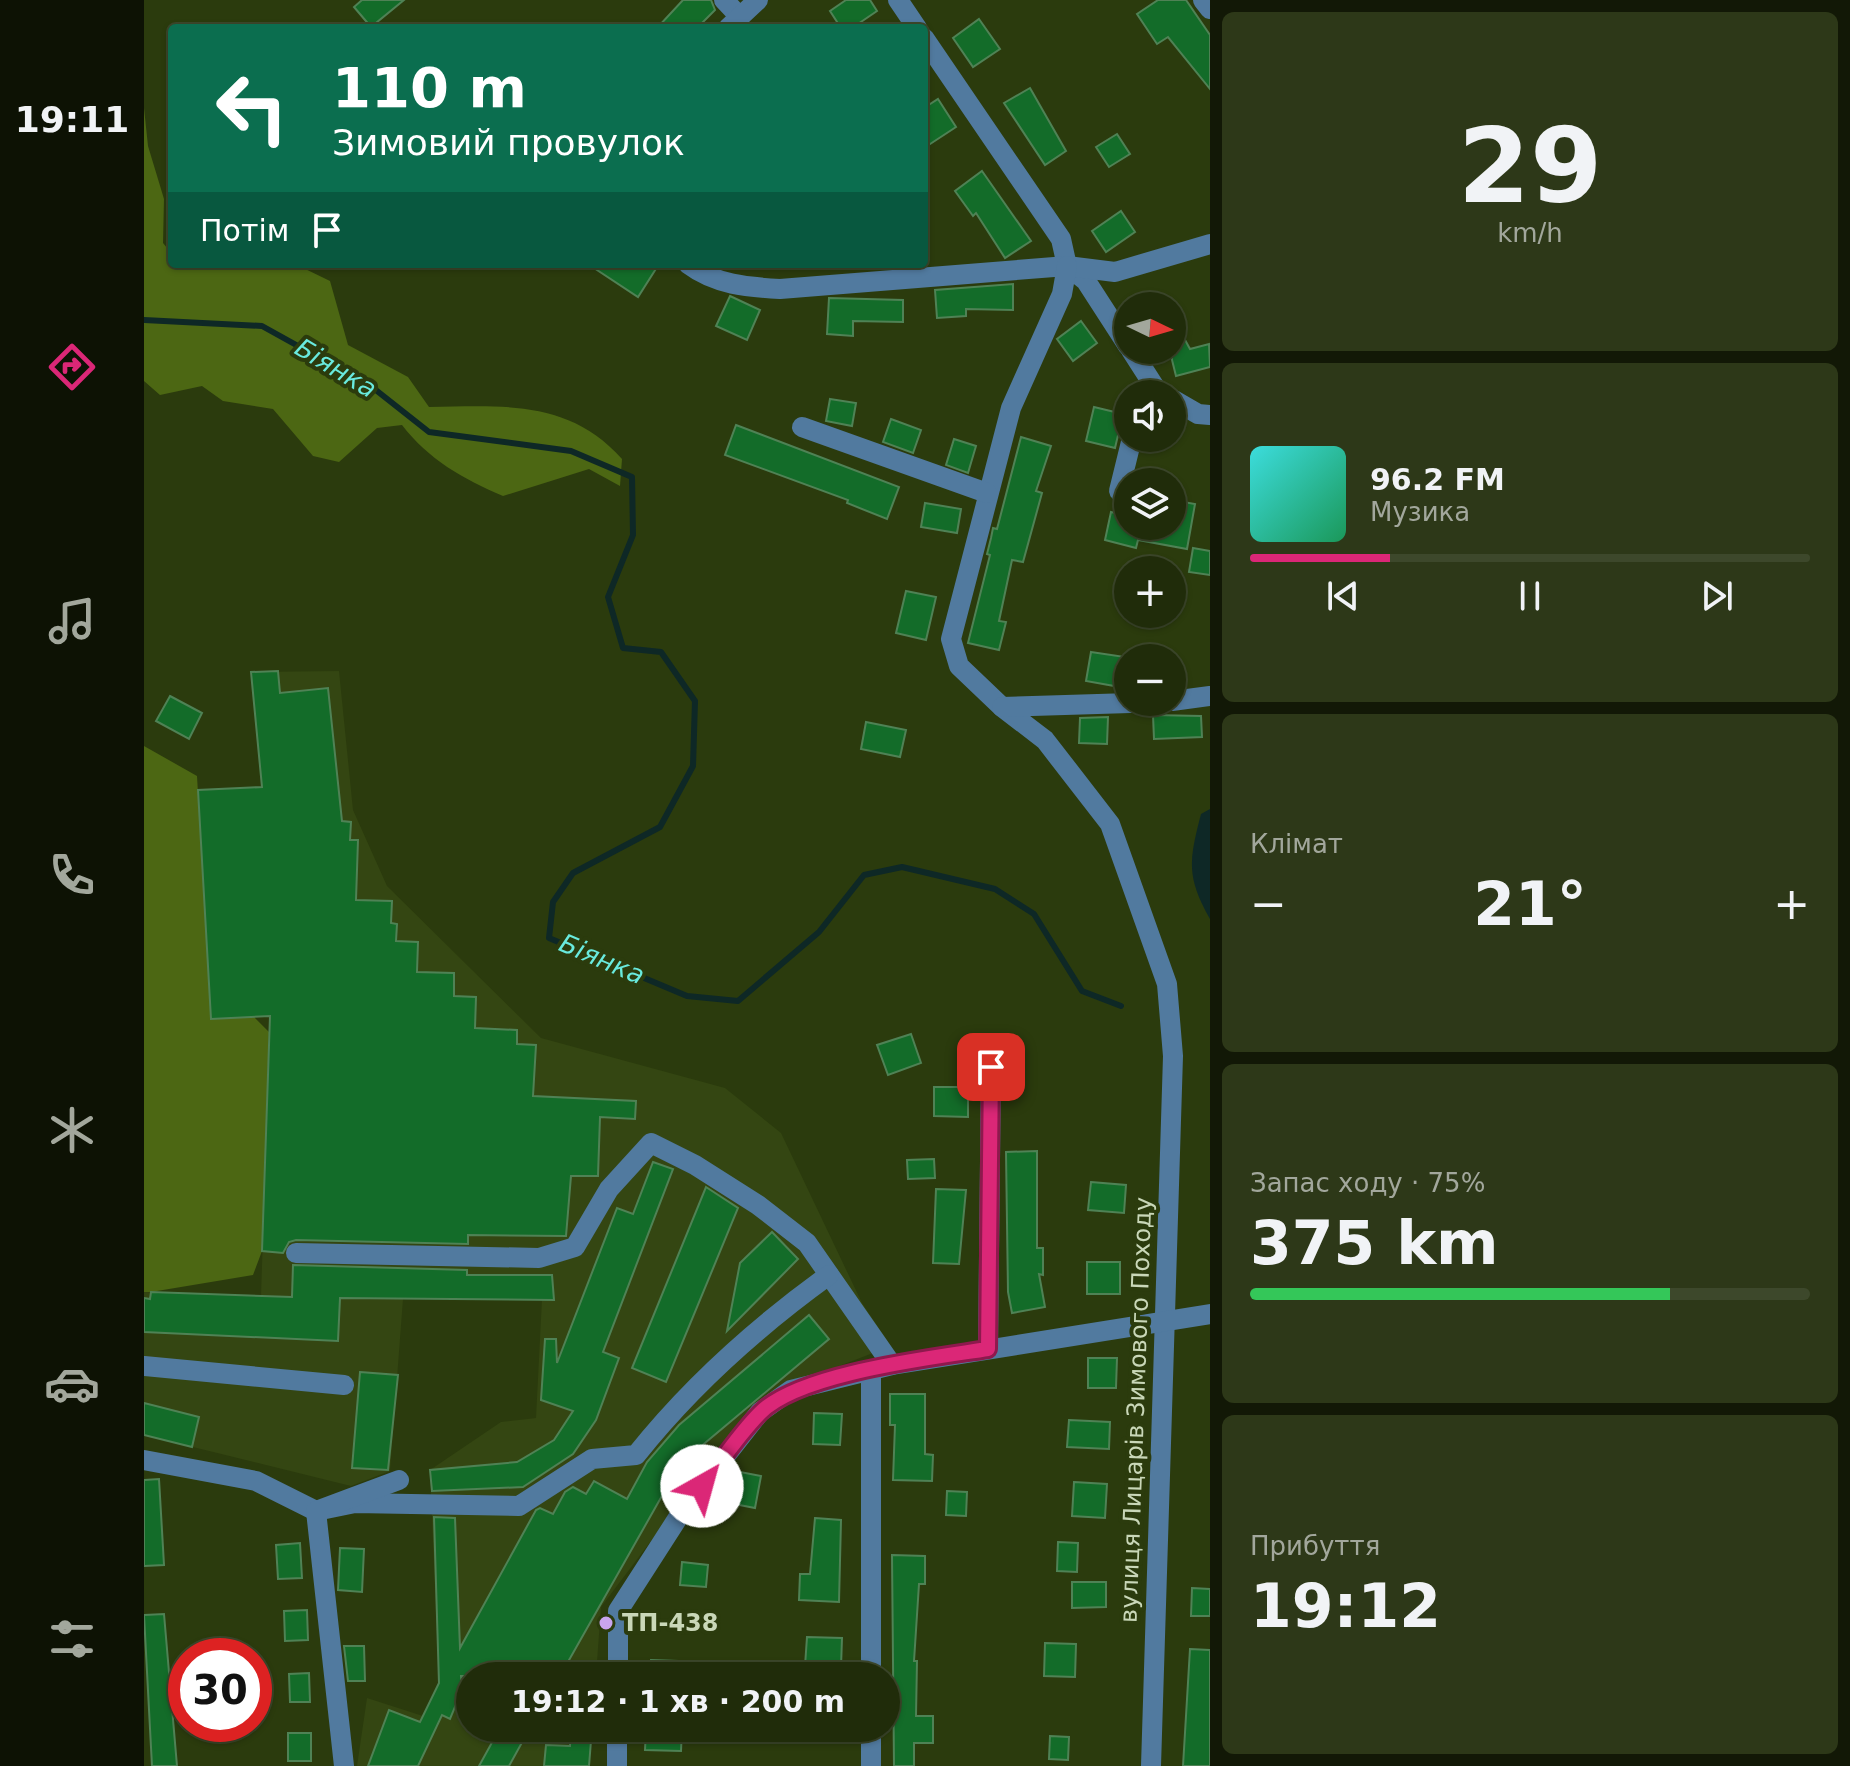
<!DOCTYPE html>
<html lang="uk">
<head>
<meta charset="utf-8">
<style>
  :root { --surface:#202c0a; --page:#2d3818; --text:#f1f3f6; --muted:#a2a79c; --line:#3d482b; --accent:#db2777 }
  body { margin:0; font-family:"DejaVu Sans",sans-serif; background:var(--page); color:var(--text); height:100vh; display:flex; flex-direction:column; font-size:30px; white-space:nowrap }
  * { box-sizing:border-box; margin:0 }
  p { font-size:26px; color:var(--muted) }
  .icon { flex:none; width:44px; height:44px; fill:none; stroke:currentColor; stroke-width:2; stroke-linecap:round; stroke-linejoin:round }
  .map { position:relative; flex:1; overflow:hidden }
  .panel { display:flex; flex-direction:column; gap:12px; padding:12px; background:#121806; width:640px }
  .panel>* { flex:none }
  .top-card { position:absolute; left:24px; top:24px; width:760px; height:244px; border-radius:8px; box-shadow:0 2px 6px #0004,0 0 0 2px var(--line); background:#0b6e4f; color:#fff; overflow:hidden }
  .needle { width:52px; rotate:95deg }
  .buttons { position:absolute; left:970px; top:292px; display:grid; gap:16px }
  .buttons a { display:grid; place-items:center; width:72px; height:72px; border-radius:50%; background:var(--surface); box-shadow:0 2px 6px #0004,0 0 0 2px var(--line); font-size:40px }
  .speed { position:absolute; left:24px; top:1638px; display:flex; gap:16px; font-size:40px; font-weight:700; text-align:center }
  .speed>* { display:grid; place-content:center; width:104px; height:104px; border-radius:50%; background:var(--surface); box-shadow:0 2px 6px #0004,0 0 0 2px var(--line); line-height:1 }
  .speed .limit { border:12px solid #d22; background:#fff; color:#111 }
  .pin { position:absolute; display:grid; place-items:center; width:68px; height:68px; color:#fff; margin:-34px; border-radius:16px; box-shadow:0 4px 12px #0006 }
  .me { position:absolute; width:88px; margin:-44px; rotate:38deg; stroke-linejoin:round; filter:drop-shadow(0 0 6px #0008) }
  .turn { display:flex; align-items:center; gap:28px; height:168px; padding:0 32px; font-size:36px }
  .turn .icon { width:104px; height:104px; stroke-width:2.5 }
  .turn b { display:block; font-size:56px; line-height:68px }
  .then { display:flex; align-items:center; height:76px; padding:0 32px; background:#0003; gap:16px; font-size:30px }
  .big { font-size:60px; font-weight:700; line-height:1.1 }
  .panel .card { flex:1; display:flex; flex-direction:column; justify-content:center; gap:12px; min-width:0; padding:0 28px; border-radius:12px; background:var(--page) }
  .panel .dial { align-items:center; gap:0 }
  .dial b { font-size:104px; line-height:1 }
  .song { display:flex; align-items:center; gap:24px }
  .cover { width:96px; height:96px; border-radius:12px; background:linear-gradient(135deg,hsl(180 70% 55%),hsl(150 70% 35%)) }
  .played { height:8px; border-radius:4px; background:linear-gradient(90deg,var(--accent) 25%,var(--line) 25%) }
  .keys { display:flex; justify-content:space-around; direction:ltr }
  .heat { display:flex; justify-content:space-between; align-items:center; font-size:44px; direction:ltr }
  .charge { height:12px; border-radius:6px; background:linear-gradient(90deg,#34c759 75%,var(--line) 0) }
  .trip { position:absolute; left:312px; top:1662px; width:444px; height:80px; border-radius:40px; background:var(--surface); box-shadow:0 2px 6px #0004,0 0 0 2px var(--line); font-weight:700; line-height:80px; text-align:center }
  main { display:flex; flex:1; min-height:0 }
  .tab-bar { display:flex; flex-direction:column; width:144px; justify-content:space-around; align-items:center; background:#0d1204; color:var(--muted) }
  .tab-bar .icon { width:56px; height:56px }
  .tab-bar .active { color:var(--accent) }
  .tab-bar b { font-size:36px; color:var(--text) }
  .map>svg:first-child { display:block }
</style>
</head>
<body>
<main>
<nav class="tab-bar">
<b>19:11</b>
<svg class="icon active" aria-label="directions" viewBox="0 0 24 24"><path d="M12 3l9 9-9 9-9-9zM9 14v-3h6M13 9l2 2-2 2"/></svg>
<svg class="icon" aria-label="music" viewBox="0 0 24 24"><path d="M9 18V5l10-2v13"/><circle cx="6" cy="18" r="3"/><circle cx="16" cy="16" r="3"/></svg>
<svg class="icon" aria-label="phone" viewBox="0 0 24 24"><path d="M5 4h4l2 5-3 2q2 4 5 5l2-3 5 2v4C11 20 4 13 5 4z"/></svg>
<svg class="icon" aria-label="climate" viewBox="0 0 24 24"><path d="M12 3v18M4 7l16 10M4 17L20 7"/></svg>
<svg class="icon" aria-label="car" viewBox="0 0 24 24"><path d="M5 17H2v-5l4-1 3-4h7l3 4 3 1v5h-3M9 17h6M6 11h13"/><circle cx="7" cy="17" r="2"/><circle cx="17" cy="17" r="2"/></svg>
<svg class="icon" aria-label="filters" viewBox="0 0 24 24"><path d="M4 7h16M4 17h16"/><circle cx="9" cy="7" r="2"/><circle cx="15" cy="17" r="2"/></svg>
</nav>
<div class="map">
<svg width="1066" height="1766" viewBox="0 0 1066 1766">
  <rect width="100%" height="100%" fill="#2b3b0d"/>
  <path fill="#344612" d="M195 671 209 810 243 886 397 1038 581 1088 637 1133 718 1303 747 1346 641 1387 600 1418 457 1607 452 1676H326V1728H448L445 1766H213L223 1698 279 1716 295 1684 286 1470 357 1422 392 1418 398 1299H259L246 1471 207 1486 0 1435V1292L117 1296 130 897 107 672Z"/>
  <g fill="#4c6713">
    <path d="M0 108 4 146 20 199 19 243 28 254V264H37L43 270 58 264H151L186 281 204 345 264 377 285 407C358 406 425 399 478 459L476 486 445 469 359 496C319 479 284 459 258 425L233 428 195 462 169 456 129 409 79 401 58 386 16 395 0 381Z"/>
    <path d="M0 746 53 776 67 1018 110 1017 125 1032 118 1251 109 1275 7 1292H0Z"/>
  </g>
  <path fill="#0e2826" d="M1066 809V919C1042 877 1045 860 1057 814Z"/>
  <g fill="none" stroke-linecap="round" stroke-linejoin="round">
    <path stroke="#0e2826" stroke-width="6" d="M0 320 118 326 228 387 285 432 427 451 488 477 489 535 464 597 479 648 517 652 551 701 549 766 516 827 429 873 409 902 405 938 543 996 594 1001 675 932 720 875 758 867 851 889 890 914 938 991 977 1006"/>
  </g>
  <g fill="#136c29" stroke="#4f8255" stroke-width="2">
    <path d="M218 0H260L227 27 210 7Z"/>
    <path d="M539 0H567L571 10 553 28H513Z"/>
    <path d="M702 0H726L733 11 708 28H697L686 11Z"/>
    <path d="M1014 0H1042L1066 35V89L1024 37 1013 44 993 14Z"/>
    <path d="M835 19 856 49 829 67 809 38Z"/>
    <path d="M886 88 922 151 901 165 860 103Z"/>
    <path d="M794 99 812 127 780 148V108Z"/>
    <path d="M973 134 986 154 965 167 952 147Z"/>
    <path d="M838 171 887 241 861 258 832 213 829 216 811 191Z"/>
    <path d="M977 211 991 232 962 252 948 231Z"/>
    <path d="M444 264H515L494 297Z"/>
    <path d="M869 284V310L822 309V316L793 318 791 290Z"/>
    <path d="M586 296 616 310 603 340 572 326Z"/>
    <path d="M685 298 759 300V322L709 321V336L683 334Z"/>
    <path d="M1028 316 1046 349 1065 344 1066 367 1032 376 1028 360Z"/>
    <path d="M937 321 953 343 929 361 913 339Z"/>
    <path d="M686 399 712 403 708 426 682 421Z"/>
    <path d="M950 407 979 414 971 448 942 441Z"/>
    <path d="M747 419 777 430 769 453 739 442Z"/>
    <path d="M592 425 755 487 743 519 703 503 704 500 581 455Z"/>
    <path d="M877 437 907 446 892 491 898 493 879 562 868 560 855 621 862 622 855 650 824 643 846 555 843 554 847 538 849 528 853 529Z"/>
    <path d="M810 439 832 446 824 473 802 465Z"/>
    <path d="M1028 500 1051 504 1043 549 994 540 992 548 961 540 967 512 984 516V526H1028Z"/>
    <path d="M781 503 817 509 813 533 777 527Z"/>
    <path d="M1049 548 1066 551V575L1045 572Z"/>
    <path d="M762 591 792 597 782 640 752 633Z"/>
    <path d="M947 652 981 657 976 687 942 681Z"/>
    <path d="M134 671 136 693 184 688 198 821 207 822 206 840H214L212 900 248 901 247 923 253 924 252 941 274 942 273 972 310 973V996L332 997 331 1028 373 1030V1044L392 1045 389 1096 492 1101 491 1119 456 1117 454 1176H427L422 1236 324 1235V1244L152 1240 145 1242 139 1253 118 1251 126 1016 67 1019 54 790 118 787 107 672Z"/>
    <path d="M26 696 58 713 45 739 12 721Z"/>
    <path d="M1009 715 1057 716 1058 737 1010 739Z"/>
    <path d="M964 717 963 744 935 743 936 718Z"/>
    <path d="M722 722 762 730 756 757 717 749Z"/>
    <path d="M767 1034 777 1063 744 1075 733 1045Z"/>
    <path d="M790 1087H824V1117L790 1116Z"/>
    <path d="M893 1151V1248H899V1275L895 1274 901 1307 868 1313 864 1292 862 1152Z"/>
    <path d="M790 1159 791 1178 764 1179 763 1160Z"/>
    <path d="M509 1162 529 1169 459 1352 475 1358 452 1420 429 1454 379 1487 288 1491 286 1470 373 1462 410 1440 429 1411 397 1400 401 1339H412L413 1363 473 1208 489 1214Z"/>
    <path d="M947 1182 982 1185 980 1213 944 1210Z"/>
    <path d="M562 1187 594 1208 522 1382 488 1368Z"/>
    <path d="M792 1189 822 1190 815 1264 789 1263Z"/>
    <path d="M628 1232 654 1259 583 1331 596 1263Z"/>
    <rect x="943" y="1262" width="33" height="32"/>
    <path d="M149 1265 323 1270V1275H408L410 1300 196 1298 194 1341 0 1332V1298L6 1299 7 1292 148 1297Z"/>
    <path d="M665 1315 685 1339 536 1464 416 1676H317L318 1690 306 1719 298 1715 274 1766H224L245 1710 276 1722 295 1683 290 1517 311 1518 316 1648 392 1510 396 1508 409 1514 421 1492 429 1487 442 1494 450 1481 483 1499 503 1462 535 1425Z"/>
    <path d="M944 1358H973L972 1388H944Z"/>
    <path d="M216 1372 254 1375 244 1470 208 1468Z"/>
    <path d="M746 1394H781V1454L789 1455 788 1481 749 1480 751 1425H746Z"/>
    <path d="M0 1403 55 1417 48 1447 0 1435Z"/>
    <path d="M670 1413 698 1414 696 1445 669 1444Z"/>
    <path d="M925 1420 966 1422 965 1449 923 1447Z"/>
    <path d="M591 1471 617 1476 611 1508 585 1503Z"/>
    <path d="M15 1479 20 1565 0 1566V1480Z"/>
    <path d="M930 1482 963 1484 961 1518 928 1516Z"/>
    <path d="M803 1491 823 1492 822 1516 802 1515Z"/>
    <path d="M671 1518 697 1520 695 1602 655 1600 656 1574H666Z"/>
    <path d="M914 1542 934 1543 933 1572 913 1571Z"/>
    <path d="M156 1543 158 1578 134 1579 132 1545Z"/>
    <path d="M196 1548 220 1549 218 1592 194 1590Z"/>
    <path d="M748 1555 781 1556V1584H775L770 1661H773L772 1716H789V1743H770V1766H750Z"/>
    <path d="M538 1562 564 1565 562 1587 536 1585Z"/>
    <path d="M928 1582H962V1607L928 1608Z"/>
    <path d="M1048 1588 1066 1589V1616H1047Z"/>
    <path d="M163 1610 164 1640 141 1641 140 1611Z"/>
    <path d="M20 1614 33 1766H8L0 1615Z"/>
    <path d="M663 1637 698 1638 697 1667 661 1666Z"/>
    <path d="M901 1643 932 1644 931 1677 900 1676Z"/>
    <path d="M200 1646H220L221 1681H204Z"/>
    <path d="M1046 1649 1066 1650V1766H1039Z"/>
    <path d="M507 1660 534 1661 533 1676H506Z"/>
    <path d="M165 1673 166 1702H146L145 1674Z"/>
    <path d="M356 1728H386L365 1766H335Z"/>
    <path d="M427 1728H448L445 1766H400L402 1745 426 1746Z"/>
    <path d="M502 1728H538L537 1751 501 1750Z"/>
    <rect x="144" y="1733" width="23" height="28"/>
    <path d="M906 1736 925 1737 924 1760 905 1759Z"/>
  </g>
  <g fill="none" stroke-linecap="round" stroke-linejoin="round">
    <g stroke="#517a9f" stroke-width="20">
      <path d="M580 0 596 17"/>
      <path d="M754 0 773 28"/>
      <path d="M1059 0 1066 9"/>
      <path d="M584 28 614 0"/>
      <path d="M780 38 917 239 923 266 942 281 984 346"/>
      <path d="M544 264C572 285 603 287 636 289L923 266 971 272 1066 244"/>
      <path d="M923 266 918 294 867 408 807 639 815 666 858 707 901 740 966 824 1023 984 1029 1056 1007 1766"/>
      <path d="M987 350 1012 389 1020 394"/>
      <path d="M1028 399 1054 414 1066 415"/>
      <path d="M658 427 843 493"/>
      <path d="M975 491 988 438"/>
      <path d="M1028 701 1066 696"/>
      <path d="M858 707 1019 702"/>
      <path d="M152 1253 395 1258 431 1247 465 1189 507 1143 551 1165 614 1205 663 1243 748 1365"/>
      <path d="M844 1349 847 1067"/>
      <path d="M0 1366 200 1385"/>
      <path d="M0 1460 112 1481 172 1511 211 1503 375 1506 448 1459 492 1455C547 1386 613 1327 685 1275"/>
      <path d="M474 1676V1611L539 1510 616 1412 647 1390 748 1365 1066 1314"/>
      <path d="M727 1676V1371"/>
      <path d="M200 1766 172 1511 255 1480"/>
      <path d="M473 1766V1728"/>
      <path d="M727 1766V1728"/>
    </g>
  </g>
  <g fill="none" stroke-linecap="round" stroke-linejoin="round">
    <g stroke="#8e194d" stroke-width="20">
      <path id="route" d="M558 1486C577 1462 594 1435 616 1413 655 1373 787 1358 844 1349L847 1067"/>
    </g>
    <use href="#route" stroke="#db2777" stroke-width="14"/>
  </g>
  <circle fill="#c9a5ee" stroke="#2b3b0d" stroke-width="3" cx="462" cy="1623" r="8"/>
  <g text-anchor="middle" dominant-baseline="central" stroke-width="8" stroke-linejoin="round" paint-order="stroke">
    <g font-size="24" fill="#c9d7b8" stroke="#2b3b0d">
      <text transform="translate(992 1410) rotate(-88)">вулиця Лицарів Зимового Походу</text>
    </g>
    <g font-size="24" font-weight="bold" fill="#c9d7b8" stroke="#2b3b0d" text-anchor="start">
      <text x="478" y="1623">ТП-438</text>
    </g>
    <g font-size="26" font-style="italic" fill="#69eade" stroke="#2b3b0d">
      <text transform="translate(192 368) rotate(31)">Біянка</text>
      <text transform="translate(458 959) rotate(23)">Біянка</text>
    </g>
  </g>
</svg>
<div class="buttons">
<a><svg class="needle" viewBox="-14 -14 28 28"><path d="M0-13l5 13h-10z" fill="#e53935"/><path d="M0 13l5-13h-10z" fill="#a2a79c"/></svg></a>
<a><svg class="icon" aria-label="sound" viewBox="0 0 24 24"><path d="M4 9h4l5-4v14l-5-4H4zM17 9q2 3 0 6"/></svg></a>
<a><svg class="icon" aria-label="layers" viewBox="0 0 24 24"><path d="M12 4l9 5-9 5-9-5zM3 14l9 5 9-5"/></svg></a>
<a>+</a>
<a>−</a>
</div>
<div class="speed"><div class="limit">30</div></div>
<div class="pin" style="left:847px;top:1067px;background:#d93025"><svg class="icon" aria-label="arrive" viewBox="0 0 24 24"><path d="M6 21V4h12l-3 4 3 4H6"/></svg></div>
<svg class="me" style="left:558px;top:1486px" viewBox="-20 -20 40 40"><circle r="19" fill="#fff"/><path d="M0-13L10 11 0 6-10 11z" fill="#db2777"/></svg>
<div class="trip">19:12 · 1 хв · 200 m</div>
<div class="top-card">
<div class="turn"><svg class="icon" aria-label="left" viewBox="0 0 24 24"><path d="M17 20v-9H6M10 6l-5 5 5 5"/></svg><div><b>110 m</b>Зимовий провулок</div></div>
<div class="then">Потім<svg class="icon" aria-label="arrive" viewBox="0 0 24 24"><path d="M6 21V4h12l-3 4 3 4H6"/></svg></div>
</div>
</div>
<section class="panel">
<div class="card dial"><b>29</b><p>km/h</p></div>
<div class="card">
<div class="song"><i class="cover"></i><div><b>96.2 FM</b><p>Музика</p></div></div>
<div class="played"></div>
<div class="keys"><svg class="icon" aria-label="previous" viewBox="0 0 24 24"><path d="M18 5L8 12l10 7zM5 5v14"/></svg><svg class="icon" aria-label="pause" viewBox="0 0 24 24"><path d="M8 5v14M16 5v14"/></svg><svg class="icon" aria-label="next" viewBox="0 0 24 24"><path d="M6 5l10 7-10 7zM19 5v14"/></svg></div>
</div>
<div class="card"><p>Клімат</p>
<div class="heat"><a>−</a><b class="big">21°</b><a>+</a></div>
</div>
<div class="card"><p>Запас ходу · 75%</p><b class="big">375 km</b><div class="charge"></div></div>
<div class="card"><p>Прибуття</p><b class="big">19:12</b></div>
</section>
</main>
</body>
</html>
